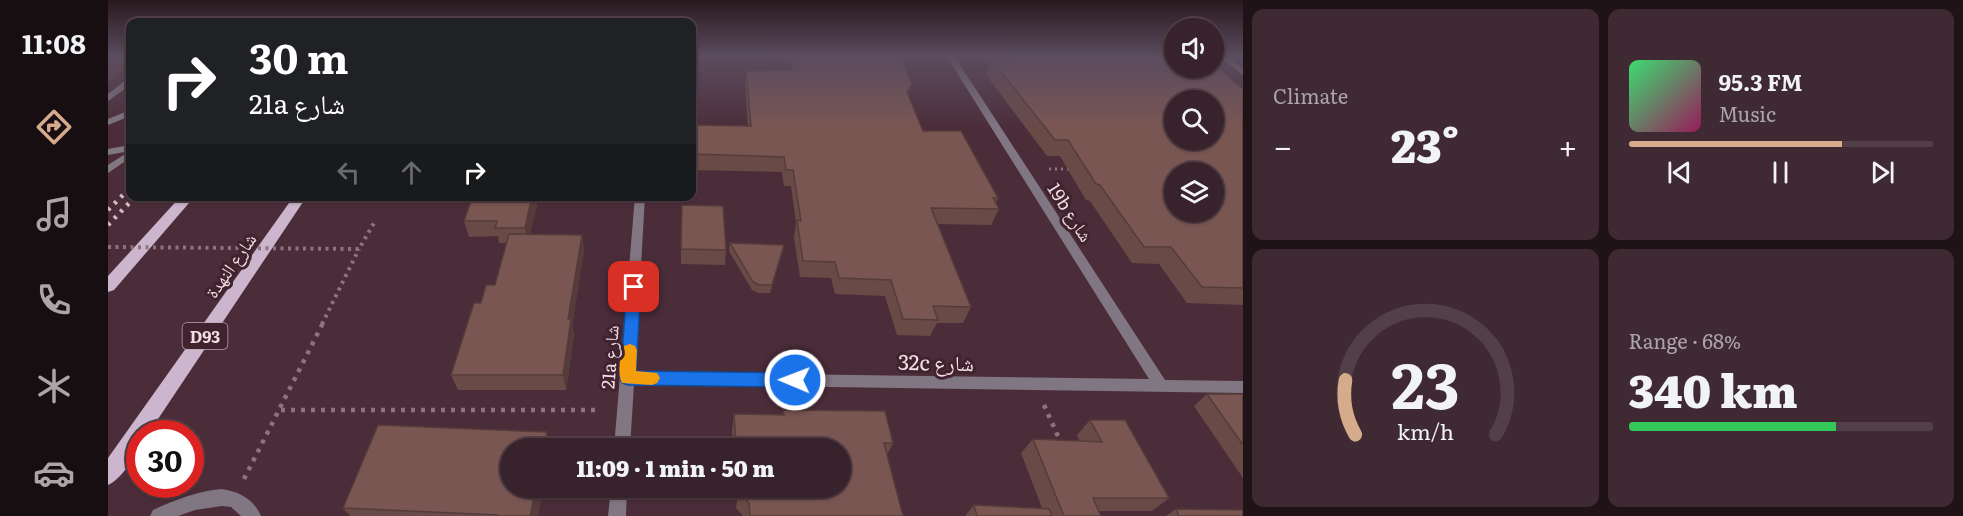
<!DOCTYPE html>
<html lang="en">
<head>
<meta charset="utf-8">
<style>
  :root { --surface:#38222b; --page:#3f2a33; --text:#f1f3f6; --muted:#aba4a9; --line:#523f47; --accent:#d6ab8b }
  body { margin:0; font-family:Literata,"Noto Naskh Arabic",serif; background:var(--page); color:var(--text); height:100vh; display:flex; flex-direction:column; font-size:22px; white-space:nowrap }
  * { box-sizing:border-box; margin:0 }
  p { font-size:20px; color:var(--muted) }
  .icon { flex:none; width:33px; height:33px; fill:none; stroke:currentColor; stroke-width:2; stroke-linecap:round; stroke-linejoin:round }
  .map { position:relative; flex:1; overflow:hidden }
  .details { display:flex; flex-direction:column; gap:9px; padding:9px; background:#1f1318; width:720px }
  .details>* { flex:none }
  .guide { position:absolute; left:18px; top:18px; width:570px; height:183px; border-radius:12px; box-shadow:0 2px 4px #0004,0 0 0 2px var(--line); background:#202124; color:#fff; overflow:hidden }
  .fabs { position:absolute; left:1056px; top:18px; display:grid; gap:12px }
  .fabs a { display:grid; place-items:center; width:60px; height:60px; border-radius:50%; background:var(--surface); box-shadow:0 2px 4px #0004,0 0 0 2px var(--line); font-size:30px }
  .speed { position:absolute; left:18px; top:420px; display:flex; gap:12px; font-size:30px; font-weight:700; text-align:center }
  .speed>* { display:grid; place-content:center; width:78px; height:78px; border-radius:50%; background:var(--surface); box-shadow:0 2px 4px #0004,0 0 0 2px var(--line); line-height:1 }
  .speed .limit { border:9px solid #d22; background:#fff; color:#111 }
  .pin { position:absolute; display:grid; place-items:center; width:51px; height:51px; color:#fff; margin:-26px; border-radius:12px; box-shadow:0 3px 9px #0006 }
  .me { position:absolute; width:66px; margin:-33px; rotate:271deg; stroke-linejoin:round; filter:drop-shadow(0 0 4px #0008) }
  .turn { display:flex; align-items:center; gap:21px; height:126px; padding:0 24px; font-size:27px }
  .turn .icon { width:78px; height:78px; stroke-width:2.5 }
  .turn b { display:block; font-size:42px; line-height:51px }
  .lanes { display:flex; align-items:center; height:57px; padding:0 24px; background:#0003; justify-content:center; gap:30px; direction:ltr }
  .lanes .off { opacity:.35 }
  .big { font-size:45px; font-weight:800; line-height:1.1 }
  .details .widget { flex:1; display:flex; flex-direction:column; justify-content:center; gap:9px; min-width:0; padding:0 21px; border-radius:12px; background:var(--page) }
  .details .dial { align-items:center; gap:0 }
  .dial svg { height:156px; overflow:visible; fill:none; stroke:var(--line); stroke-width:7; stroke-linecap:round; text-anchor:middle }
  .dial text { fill:var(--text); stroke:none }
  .song { display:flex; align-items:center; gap:18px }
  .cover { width:72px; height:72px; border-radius:9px; background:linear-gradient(135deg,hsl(140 70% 55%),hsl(330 70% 35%)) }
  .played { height:6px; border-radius:3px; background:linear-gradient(90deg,var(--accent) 70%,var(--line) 70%) }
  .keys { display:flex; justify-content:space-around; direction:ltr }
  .heat { display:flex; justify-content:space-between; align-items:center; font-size:33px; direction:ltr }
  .charge { height:9px; border-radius:4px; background:linear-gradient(90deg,#34c759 68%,var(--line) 0) }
  .details .tiles { flex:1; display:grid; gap:9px; grid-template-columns:repeat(2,1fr) }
  .trip { position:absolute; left:392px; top:438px; width:351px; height:60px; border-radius:30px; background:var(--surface); box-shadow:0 2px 4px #0004,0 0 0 2px var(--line); font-weight:800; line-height:60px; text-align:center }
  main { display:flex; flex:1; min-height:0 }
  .dock { display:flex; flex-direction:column; width:108px; justify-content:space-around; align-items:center; background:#160e11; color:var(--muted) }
  .dock .icon { width:42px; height:42px }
  .dock .active { color:var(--accent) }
  .dock b { font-size:27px; color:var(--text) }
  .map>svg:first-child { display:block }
</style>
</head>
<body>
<main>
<nav class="dock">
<b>11:08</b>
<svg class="icon active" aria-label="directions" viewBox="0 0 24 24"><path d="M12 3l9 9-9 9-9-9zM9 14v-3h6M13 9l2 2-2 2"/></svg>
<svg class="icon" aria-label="music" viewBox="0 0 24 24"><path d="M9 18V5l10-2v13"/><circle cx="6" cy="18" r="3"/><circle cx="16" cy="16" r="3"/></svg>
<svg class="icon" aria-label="phone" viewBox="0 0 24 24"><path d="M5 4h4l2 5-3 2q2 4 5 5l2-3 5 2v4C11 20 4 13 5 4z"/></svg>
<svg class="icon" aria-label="climate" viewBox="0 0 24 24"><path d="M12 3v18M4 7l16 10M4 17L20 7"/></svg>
<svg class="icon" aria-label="car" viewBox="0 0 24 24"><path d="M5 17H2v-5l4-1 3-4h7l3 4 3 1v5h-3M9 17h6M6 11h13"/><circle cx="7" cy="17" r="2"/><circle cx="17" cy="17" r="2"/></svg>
</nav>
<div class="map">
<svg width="1135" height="516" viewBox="0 0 1135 516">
  <rect width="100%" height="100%" fill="#4b2d39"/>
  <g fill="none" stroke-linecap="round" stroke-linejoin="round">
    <path stroke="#8d737d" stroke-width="3" stroke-dasharray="2 4" stroke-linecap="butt" d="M941 169H963"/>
    <path stroke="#8d737d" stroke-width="4" stroke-dasharray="3 4.5" stroke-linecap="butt" d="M214 324 251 249"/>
    <g stroke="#8d737d" stroke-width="4.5" stroke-dasharray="4 6" stroke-linecap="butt">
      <path d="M936 405 954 445"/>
      <path d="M173 410H493"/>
      <path d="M136 479 215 323"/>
    </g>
    <g fill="#817783" fill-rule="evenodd">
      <path d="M19 79H22V85L0 101V94Z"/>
      <path d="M22 110V116L0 125V119Z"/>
      <path d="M22 145V151L0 155V149Z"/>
      <path d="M114 489C131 492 145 498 153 516H133L123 507 114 506 87 510 70 516H42L45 510C67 500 89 491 114 489Z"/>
    </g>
    <g fill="#817783" fill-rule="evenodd">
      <path d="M839 57H847L1057 380 1135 381V393L526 384 522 448H506L527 196H537L527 372 1041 379Z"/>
      <path d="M1111 57H1120L1135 68V75Z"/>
      <path d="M22 151V158L0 173V165Z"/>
      <path d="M503 488H519L518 516H500Z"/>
    </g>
    <g fill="#cbb6ce" fill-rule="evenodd">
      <path d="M73 196H87L6 290 0 292V276Z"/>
      <path d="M186 196H199L40 434H32C32 450 16 478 0 485V458Z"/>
    </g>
    <g stroke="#d2bcc4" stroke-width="4.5" stroke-dasharray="3 6" stroke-linecap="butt">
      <path d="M0 210 22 188"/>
      <path d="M0 225 28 196"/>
    </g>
    <path stroke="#8d737d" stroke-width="4" stroke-dasharray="3 4.5" stroke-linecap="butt" d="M0 247 251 249 267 221"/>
  </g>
  <g fill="#694a47">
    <path d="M684 57H793L800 96 815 131 890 198 888 203 891 209 883 225 830 224 863 307 855 323H829L822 336 789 335 777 296 727 294 723 278 692 277 686 237 688 223 683 186H676L674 172 584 170V125L640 126 637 85 638 71 685 70 683 62Z"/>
    <path d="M893 57H1066L1135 89V305L1079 303 1051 264 1024 263 982 201 978 200 952 156H939L878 75 884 60H891Z"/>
    <path d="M365 196H431L422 234 474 235 476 250 464 325 466 335 458 390H350L343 375 373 303 387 285 399 243H391L390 236 361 237 356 221Z"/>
    <path d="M622 243 676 245 674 254 662 293H650L644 290 621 251Z"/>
    <path d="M573 249 618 250 617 265 573 264Z"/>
    <path d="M1099 394 1135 395V478L1086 406Z"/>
    <path d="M675 410 785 443 779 455 795 516H635L628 508 631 488H732V448H625L624 431 626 414 674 415Z"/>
    <path d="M982 420 1061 498 1044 511H991L993 516H857L866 505 934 508 913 453 925 439 972 441 969 435Z"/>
    <path d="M439 432 443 446V448H402L435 488 430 516H242L235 508Z"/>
    <path d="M1068 509 1135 516H1058Z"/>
  </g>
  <g fill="#553c3a">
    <path d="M0 57H22V65L0 82Z"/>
    <path d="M804 84 800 99 799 92Z"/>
    <path d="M424 196H431L420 243 417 228Z"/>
    <path d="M474 235 476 250 464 325 466 335 458 390 455 375 460 319Z"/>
    <path d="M676 245 674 254 662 293 664 285Z"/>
    <path d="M439 432 443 446V448H436Z"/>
    <path d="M428 488H435L430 516H422Z"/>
  </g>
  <g fill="#7a5653" stroke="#553c3a" stroke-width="1.5" fill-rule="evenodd">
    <path d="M687 57H793L804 84 799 92 815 131H853L890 198H885L891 209 823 208 863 307 825 306 830 320 795 319 783 280 731 278 727 262 695 261 689 220 693 221 685 170H678L676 157 584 154V125L643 126 638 71 690 70Z"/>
    <path d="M899 57H1066V68H1106V65H1107L1135 89V288L1094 287 1063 247H1036L992 185 988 184 960 140H947L884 60H902ZM1066 100H1106V140H1066ZM1066 172H1106V212H1066Z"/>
    <path d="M365 196H424L417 228H387L389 221H356Z"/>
    <path d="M574 205 615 206 618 250 573 249Z"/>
    <path d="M401 234 474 235 460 319H463L455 375H343L366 303H373L378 285H387Z"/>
    <path d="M622 243 676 245 664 285H651L645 282Z"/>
    <path d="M1099 394H1134L1135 395V445Z"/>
    <path d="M675 410 777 411 785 443H776L795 516H642L641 503 631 492 632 488H732V448H636L637 443H628L626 414 676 415Z"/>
    <path d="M982 420H1017L1061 498H985L993 516H956L925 439 994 442Z"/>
    <path d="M270 425 439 432 436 448H402V488H428L422 516H390V515L235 508Z"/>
    <path d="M866 505 941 509 944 516H869Z"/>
    <path d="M1068 509 1135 510V516H1071Z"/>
  </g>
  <linearGradient id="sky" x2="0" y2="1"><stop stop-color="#29191f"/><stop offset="0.44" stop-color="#5b4c5f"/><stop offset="1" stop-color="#5b4c5f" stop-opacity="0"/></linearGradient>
  <rect width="1135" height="129" fill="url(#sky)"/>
  <path fill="#1a73e8" stroke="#114b97" stroke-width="1.5" d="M526 282 533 287 528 371 687 373 692 375 695 380 692 385 687 387 520 385 514 383 512 378 519 287Z"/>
  <path fill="#f59e0b" d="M522 344 527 346 529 350 528 371 549 373 552 378 549 383 544 385 514 383C509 373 512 355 516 346Z"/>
  <g text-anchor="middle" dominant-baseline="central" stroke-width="6" stroke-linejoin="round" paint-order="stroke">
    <rect fill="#40232f" stroke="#bca5ae" stroke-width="1.5" x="74.5" y="323" width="45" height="26" rx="4.5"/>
    <g font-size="16" font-weight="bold" fill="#f1dde4">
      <text x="97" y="336">D93</text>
    </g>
    <g font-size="18" fill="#f1dde4" stroke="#40232f">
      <text transform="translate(963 212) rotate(57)">19b شارع</text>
      <text transform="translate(122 265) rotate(-55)">شارع النهدة</text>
      <text transform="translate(501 357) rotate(-86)">21a شارع</text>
    </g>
    <g font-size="21" fill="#f1dde4" stroke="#40232f">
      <text transform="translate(828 361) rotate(1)">32c شارع</text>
    </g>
  </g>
</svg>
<div class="fabs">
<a><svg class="icon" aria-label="sound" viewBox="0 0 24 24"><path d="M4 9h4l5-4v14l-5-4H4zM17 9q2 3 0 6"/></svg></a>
<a><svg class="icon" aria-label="search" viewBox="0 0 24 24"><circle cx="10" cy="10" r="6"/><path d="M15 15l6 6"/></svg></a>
<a><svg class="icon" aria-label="layers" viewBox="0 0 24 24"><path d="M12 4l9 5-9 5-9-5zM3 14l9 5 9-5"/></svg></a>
</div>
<div class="speed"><div class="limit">30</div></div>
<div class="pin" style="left:526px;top:287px;background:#d93025"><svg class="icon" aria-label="arrive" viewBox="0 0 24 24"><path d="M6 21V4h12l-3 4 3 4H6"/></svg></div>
<svg class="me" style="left:687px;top:380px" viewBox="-20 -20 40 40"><circle r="17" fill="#1a73e8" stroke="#fff" stroke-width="3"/><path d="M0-11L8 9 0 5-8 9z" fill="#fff"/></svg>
<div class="trip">11:09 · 1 min · 50 m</div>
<div class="guide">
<div class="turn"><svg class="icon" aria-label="right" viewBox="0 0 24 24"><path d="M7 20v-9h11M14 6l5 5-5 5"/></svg><div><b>30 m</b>21a شارع</div></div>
<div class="lanes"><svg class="icon off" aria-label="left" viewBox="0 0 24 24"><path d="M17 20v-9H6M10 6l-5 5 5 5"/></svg><svg class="icon off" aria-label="ahead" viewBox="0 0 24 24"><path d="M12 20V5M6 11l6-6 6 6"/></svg><svg class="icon" aria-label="right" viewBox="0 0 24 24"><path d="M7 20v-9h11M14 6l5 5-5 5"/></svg></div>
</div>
</div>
<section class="details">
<div class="tiles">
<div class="widget"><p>Climate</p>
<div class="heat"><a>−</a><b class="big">23°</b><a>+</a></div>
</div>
<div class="widget">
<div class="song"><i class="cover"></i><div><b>95.3 FM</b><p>Music</p></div></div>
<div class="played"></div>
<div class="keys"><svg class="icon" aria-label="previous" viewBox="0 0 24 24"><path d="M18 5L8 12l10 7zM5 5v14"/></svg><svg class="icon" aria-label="pause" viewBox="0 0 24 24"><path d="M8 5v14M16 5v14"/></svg><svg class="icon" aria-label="next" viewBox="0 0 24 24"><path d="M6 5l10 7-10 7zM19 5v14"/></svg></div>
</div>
<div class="widget dial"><svg viewBox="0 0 100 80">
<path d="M14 69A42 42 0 1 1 86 69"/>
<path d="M14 69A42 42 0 0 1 9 41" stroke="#d6ab8b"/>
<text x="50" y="56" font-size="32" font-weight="700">23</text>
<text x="50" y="72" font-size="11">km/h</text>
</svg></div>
<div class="widget"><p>Range · 68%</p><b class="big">340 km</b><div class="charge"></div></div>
</div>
</section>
</main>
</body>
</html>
